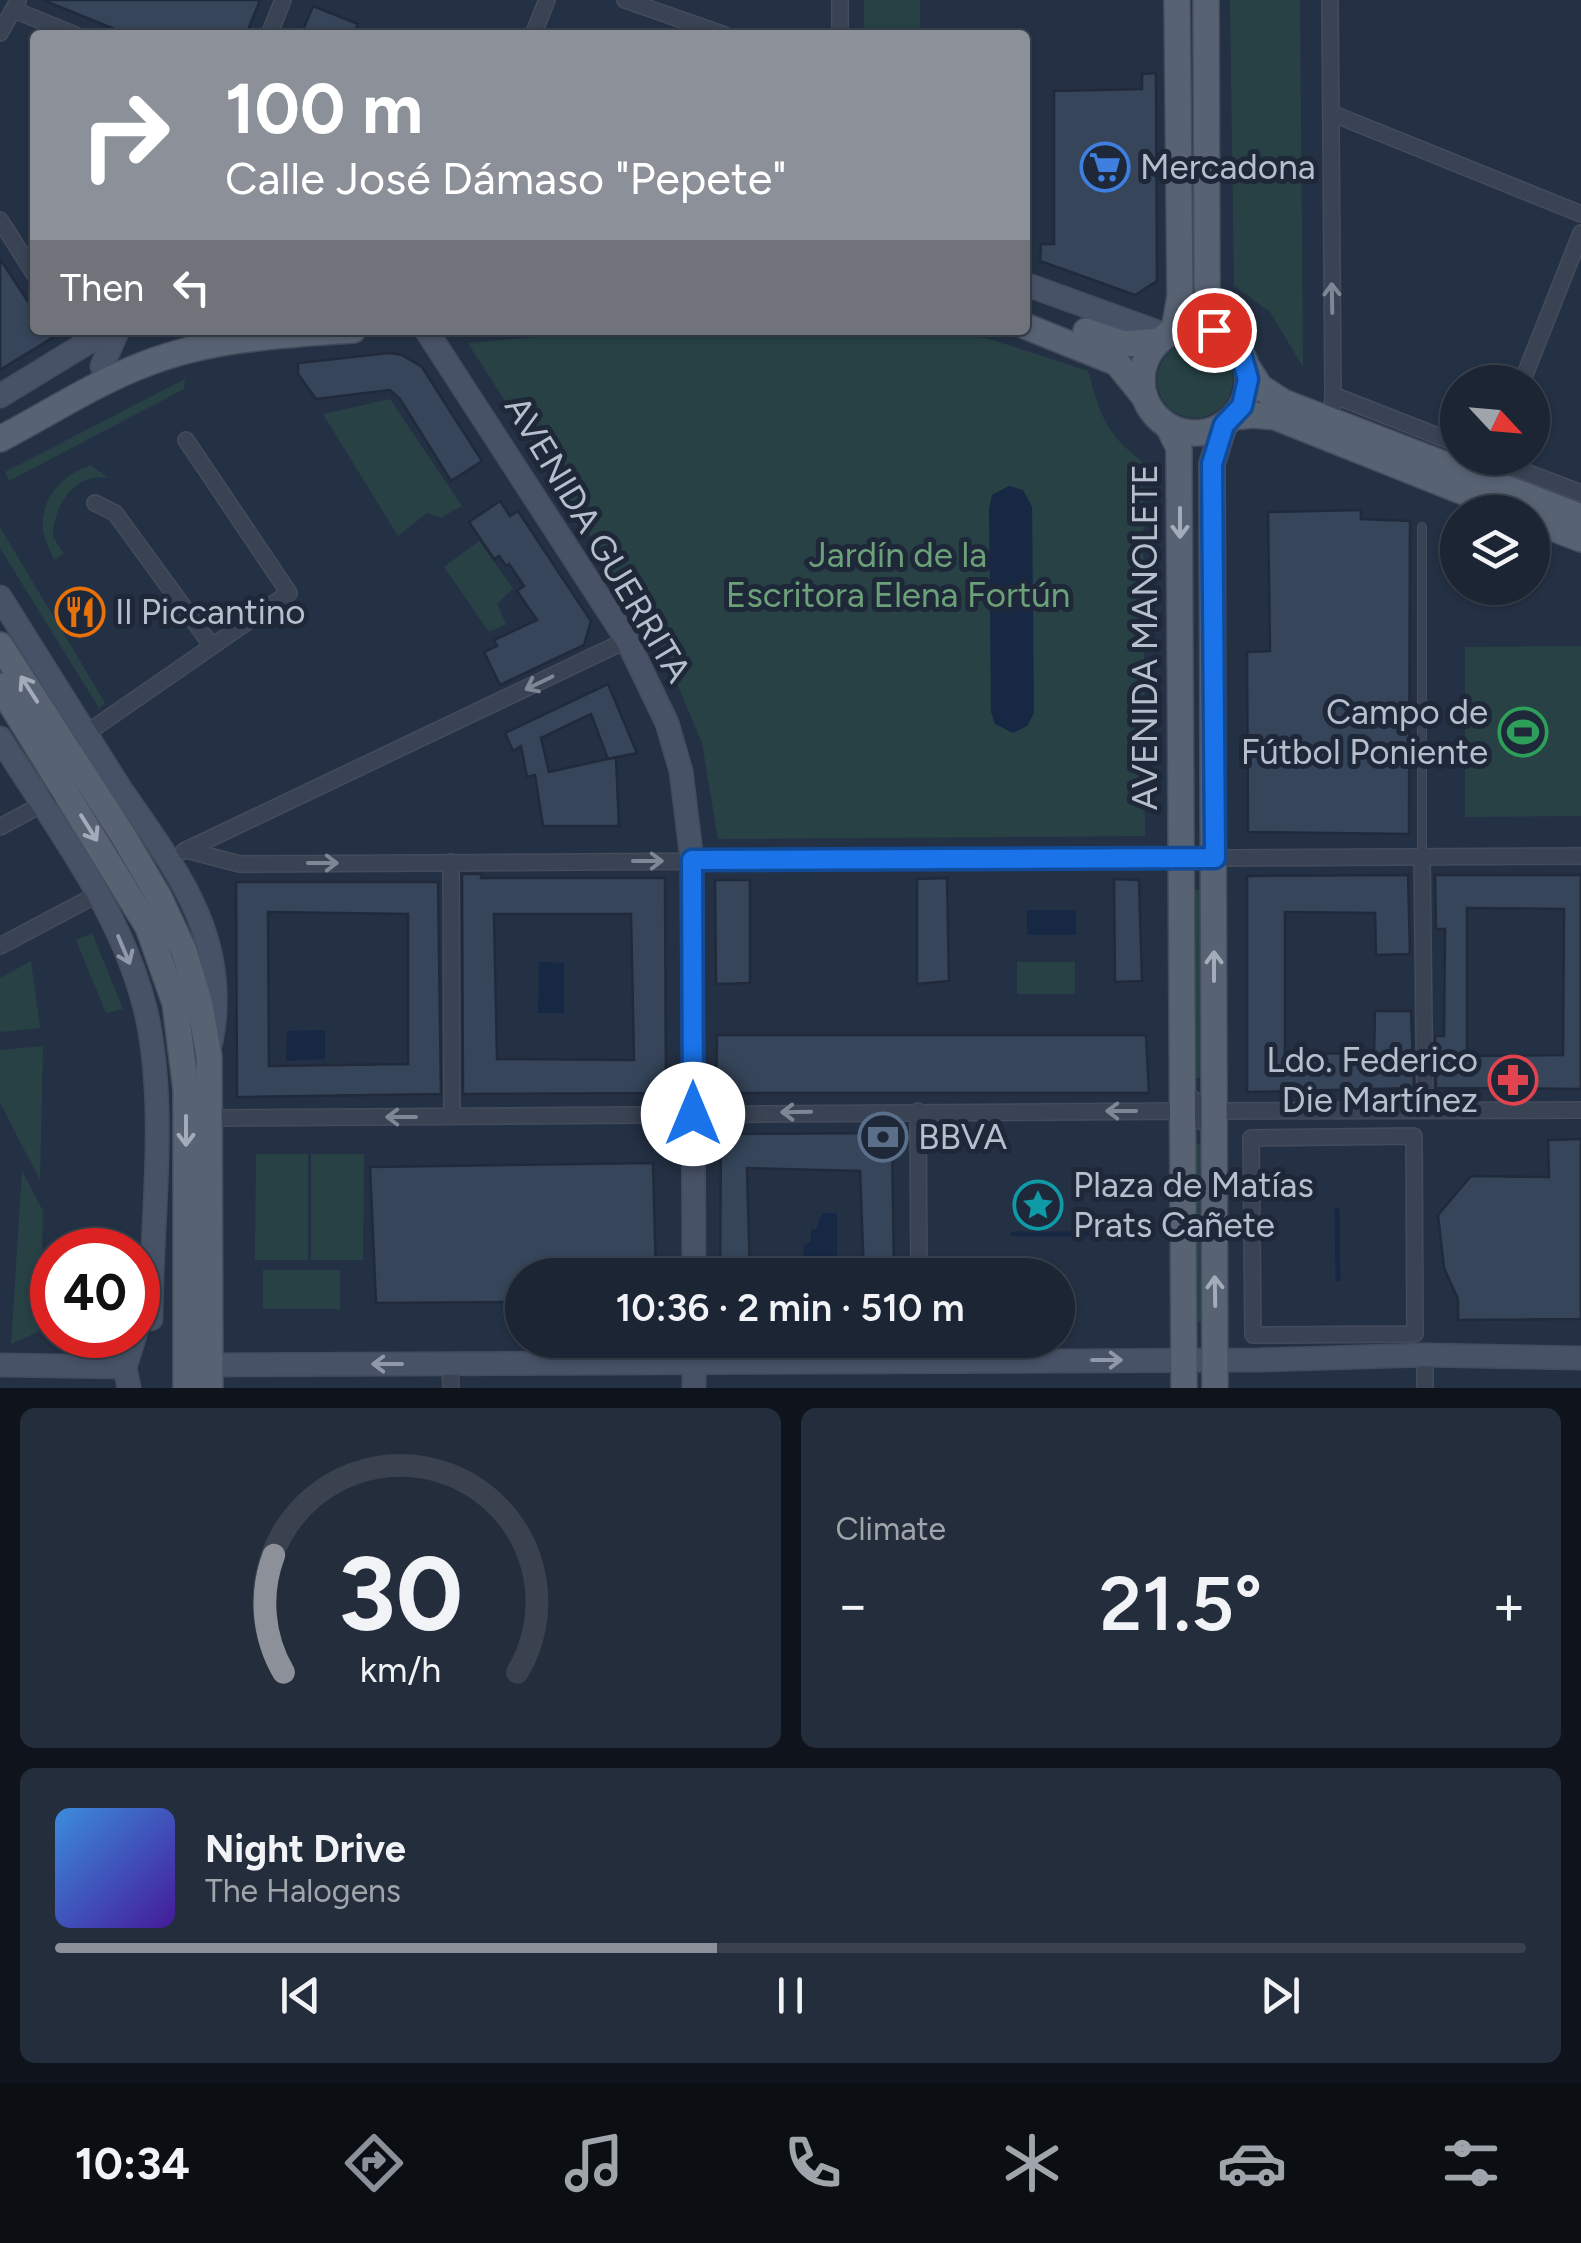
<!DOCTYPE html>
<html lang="en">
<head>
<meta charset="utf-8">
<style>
  :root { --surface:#1b2533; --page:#242d3b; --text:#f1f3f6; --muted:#a0a5ac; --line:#39424e; --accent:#8c9099 }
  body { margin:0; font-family:Figtree,sans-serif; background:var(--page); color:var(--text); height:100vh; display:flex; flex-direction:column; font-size:38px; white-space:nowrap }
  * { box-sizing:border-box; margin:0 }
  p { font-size:32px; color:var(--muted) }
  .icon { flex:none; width:55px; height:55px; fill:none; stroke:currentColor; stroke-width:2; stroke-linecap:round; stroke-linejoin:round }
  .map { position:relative; height:1388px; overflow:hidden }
  .details { display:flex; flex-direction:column; gap:20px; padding:20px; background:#0f141c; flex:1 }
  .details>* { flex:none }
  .hud { position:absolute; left:30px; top:30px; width:1000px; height:305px; border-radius:10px; box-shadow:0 2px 8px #0004,0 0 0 2px var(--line); background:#8c9099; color:#fff; overflow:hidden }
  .needle { width:65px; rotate:116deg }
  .tools { position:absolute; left:1440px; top:365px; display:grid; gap:20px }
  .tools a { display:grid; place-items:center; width:110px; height:110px; border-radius:50%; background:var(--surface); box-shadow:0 2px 8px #0004,0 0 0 2px var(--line); font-size:50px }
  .speed { position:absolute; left:30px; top:1228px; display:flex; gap:20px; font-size:50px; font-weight:700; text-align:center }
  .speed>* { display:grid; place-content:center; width:130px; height:130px; border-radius:50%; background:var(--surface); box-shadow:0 2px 8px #0004,0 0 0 2px var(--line); line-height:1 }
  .speed .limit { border:15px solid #d22; background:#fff; color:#111 }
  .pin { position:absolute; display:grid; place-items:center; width:85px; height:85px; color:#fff; margin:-42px; border:5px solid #fff; border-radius:50%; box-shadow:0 2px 10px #0007 }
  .me { position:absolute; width:110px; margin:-55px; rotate:0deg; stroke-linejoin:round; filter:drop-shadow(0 0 8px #0008) }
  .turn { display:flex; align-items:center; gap:35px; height:210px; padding:0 30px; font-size:45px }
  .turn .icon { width:130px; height:130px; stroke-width:2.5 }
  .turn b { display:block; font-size:70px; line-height:85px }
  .then { display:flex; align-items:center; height:95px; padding:0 30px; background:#0003; gap:20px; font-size:38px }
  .big { font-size:75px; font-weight:600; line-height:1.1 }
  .details .card { flex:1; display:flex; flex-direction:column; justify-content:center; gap:15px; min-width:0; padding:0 35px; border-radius:15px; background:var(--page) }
  .details .dial { align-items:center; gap:0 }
  .dial svg { height:260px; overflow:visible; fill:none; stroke:var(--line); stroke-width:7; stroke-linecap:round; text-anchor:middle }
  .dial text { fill:var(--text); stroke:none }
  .song { display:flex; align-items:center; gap:30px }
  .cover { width:120px; height:120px; border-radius:15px; background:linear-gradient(135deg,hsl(210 70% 55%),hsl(260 70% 35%)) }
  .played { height:10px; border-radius:5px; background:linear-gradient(90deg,var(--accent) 45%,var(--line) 45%) }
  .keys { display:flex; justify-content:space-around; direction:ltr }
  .heat { display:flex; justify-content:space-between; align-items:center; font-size:55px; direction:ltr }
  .details .tiles { flex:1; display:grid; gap:20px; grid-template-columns:1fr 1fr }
  .card:last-child { grid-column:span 2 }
  .trip { position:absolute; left:505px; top:1258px; width:570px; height:100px; border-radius:50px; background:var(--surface); box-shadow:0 2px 8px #0004,0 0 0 2px var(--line); font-weight:600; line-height:100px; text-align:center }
  .tab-bar { display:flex; height:160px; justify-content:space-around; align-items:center; background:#0b0f14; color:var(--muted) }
  .tab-bar .icon { width:70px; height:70px }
  .tab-bar .on { color:var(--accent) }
  .tab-bar b { font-size:45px; color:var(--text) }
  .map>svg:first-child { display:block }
</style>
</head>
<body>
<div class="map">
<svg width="1581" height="1388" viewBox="0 0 1581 1388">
  <rect width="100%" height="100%" fill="#243144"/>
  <g fill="#274145">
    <rect x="864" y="0" width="56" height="35"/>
    <path d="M1230 0H1300L1303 367 1270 312 1234 286Z"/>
    <path d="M617 330H951L993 340 1088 371C1100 414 1106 435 1143 462L1145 836 718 839 702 743 662 648 468 343Z"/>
    <circle cx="1195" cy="380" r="38"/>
    <path d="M185 379 184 389 9 481 5 472Z"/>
    <path d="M390 399 462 506 440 518 427 513 398 536 323 414Z"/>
    <path d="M91 465 108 478C74 472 53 507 53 537L64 554 54 560C51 551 44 540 43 530 40 499 62 474 91 465Z"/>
    <path d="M0 527 105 703 99 708 0 548Z"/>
    <path d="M479 541 513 588 497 604 506 624 489 632 444 567Z"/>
    <path d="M1581 646V816L1465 817V647Z"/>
    <path d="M1193 890H1204L1205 1078H1193Z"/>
    <path d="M92 933 123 1009 106 1013 76 940Z"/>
    <path d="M31 961 40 1028 0 1032V978Z"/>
    <rect x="1017" y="962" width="58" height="32"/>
    <path d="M43 1046 40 1180 0 1103V1050Z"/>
    <rect x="1194" y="1144" width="12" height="178"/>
    <path d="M256 1154H308V1260H255Z"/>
    <path d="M311 1154H364L363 1260H311Z"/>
    <path d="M22 1171 43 1211 40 1331 11 1344Z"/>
    <rect x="263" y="1270" width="77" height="39"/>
  </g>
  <g fill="#162843">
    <path d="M1009 486 1023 490 1032 507 1034 713 1027 726 1013 733 995 724 991 712 989 509 992 495Z"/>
    <rect x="1027" y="910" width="49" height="25"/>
    <path d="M539 962 564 963V1013H538Z"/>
    <path d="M325 1030V1059L286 1061 287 1031Z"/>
    <path d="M822 1213H837V1275H812V1272L802 1267 804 1245 811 1242V1229H816Z"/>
  </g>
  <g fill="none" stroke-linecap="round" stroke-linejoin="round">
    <g stroke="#162843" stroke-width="5">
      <path d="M1337 1210 1338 1279"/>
      <path d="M1013 1234H1087"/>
    </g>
  </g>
  <g fill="#36455a" stroke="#202a3b" stroke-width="2.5" fill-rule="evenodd">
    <path d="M43 0H260L246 35H129Z"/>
    <path d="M313 6 358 24 353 35H301Z"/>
    <path d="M1156 73 1157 281 1135 295 1040 261 1041 244H1054V91L1142 89V74Z"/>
    <path d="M0 259 35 312V330H65L0 370Z"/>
    <path d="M389 353 402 355 422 367 482 461 451 481 400 399 390 390 316 399 298 374V363Z"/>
    <path d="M500 501 510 516 518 511 591 621 584 645 500 685 484 652 497 646 494 640 537 620 517 591 524 586 509 564 506 566 499 556 494 559 469 522Z"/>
    <path d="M1361 510V519L1410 521 1409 834 1248 832 1247 652 1270 651 1268 512Z"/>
    <path d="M608 684 637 753 608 759 591 714 541 738 549 772 616 757 619 826H543L535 775 527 777 521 746 513 751 505 733Z"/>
    <path d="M462 874H482L481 878H665L666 1093 463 1094ZM494 914H631L634 1060 497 1059Z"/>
    <path d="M1408 875 1410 954 1376 955 1375 913 1285 912V1054L1374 1053 1375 1011H1411L1414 1088 1247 1092V876Z"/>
    <path d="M1435 875H1581V1089L1436 1088 1435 1036H1444L1445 929H1436ZM1467 908 1564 909 1563 1055 1467 1056Z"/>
    <path d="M947 878 949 981 917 984V879Z"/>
    <path d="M1114 879 1139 880 1142 981 1115 982Z"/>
    <path d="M715 880H750V983L716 984Z"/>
    <path d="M236 882H438L441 1094 237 1097ZM268 912 408 914V1064L269 1066Z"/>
    <path d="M717 1035H1146L1149 1093H716Z"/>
    <path d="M892 1133 894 1275H864L860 1171 747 1168 750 1275H720L721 1134Z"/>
    <path d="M1581 1139V1319L1458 1320V1299L1444 1268 1438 1215 1471 1176 1549 1177 1548 1140Z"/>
    <path d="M653 1163 656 1275H522V1302L376 1303 370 1167Z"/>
  </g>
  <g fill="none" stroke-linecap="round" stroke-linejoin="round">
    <g stroke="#434c5d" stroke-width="10">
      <path id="lane" d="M1422 527V857"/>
    </g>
    <g stroke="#434c5d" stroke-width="18">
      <g id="street">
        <path d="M625 0 725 35"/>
        <path d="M840 0V35"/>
        <path d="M1330 0 1333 395 1331 419"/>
        <path d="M14 10 76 35"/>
        <path d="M0 33 18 1"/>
        <path d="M269 35 283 0"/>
        <path d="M533 35 547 0"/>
        <path d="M1331 113 1581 214"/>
        <path d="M0 220 35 275"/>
        <path d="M1522 382 1581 233"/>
        <path d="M1333 395 1458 444"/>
        <path d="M1490 458 1581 493"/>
        <path d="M95 503 115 513 212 646"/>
        <path d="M81 737 289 593 186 440"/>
        <path d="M0 827 48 801"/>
        <path d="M186 850 240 864 1581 856"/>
        <path d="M184 851 627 640"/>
        <path d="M1422 857 1425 1109"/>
        <path d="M451 862 452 1116"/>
        <path d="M0 946 98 894"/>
        <path d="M1183 1093 1213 1111 1581 1110"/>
        <path d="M918 1111 919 1275"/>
        <path d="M210 1112 224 1118 1183 1111 1213 1128"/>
        <path d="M1414 1136 1415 1334 1253 1335 1251 1138Z"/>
        <path d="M919 1340V1361"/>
        <path d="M450 1364 451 1388"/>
        <path d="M1425 1388V1371"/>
      </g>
    </g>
    <g stroke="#434c5d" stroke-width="25">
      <g id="secondary">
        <path d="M1025 284 1166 335"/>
        <path d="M426 330 627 640 667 723 681 771 692 860 694 1275"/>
        <path d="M102 366 118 330"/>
        <path d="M0 396 108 330"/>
        <path d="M0 597 123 793"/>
        <path d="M0 738C56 828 126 916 148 1021 167 1118 151 1221 151 1319"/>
        <path d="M87 780 105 782 124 794C179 873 231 941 211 1042"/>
        <path d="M694 1340V1388"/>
        <path d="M0 1365 125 1367"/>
        <path d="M209 1365 1258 1360 1425 1355 1581 1358"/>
        <path d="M129 1388 125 1367 135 1335"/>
      </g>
    </g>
    <g stroke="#434c5d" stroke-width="28">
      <g id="primary">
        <path d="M1206 0 1207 287 1214 330"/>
        <path d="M1025 326 1117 363 1142 394"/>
        <circle cx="1195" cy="380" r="53"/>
        <path d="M1086 331 1124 344 1159 341"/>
        <path d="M1174 331 1180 296 1177 0"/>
        <path d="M1246 365 1260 387 1283 402 1581 517"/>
        <path d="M1233 417 1253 415 1275 417 1514 512"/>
        <path d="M1169 428 1179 448V464L1184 1388"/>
        <path d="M0 439C48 414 95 383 145 364 212 338 282 335 353 330"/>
        <path d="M1532 520 1581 539"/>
        <path d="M0 645 124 837 159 897 184 951 199 1001 209 1056 210 1388"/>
        <path d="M0 686 148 927 175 1003 186 1090V1388"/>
        <path d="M1215 1388 1212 464 1224 425"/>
      </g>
    </g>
    <use href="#lane" stroke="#394353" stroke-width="8"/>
    <use href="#street" stroke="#394353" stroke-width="15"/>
    <use href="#secondary" stroke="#475267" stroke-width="22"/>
    <use href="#primary" stroke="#576273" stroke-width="25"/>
  </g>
  <defs><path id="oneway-shaft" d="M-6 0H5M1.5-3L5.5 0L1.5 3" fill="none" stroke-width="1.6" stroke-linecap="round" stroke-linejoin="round" transform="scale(2.5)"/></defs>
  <g stroke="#7e8796">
    <use href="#oneway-shaft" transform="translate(1332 298) rotate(-91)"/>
    <use href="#oneway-shaft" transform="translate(539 683) rotate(154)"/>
    <use href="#oneway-shaft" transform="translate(648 861)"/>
    <use href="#oneway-shaft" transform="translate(323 863)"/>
    <use href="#oneway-shaft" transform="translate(1121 1111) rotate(180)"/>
    <use href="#oneway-shaft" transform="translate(796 1112) rotate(179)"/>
    <use href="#oneway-shaft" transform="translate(401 1117) rotate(180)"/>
  </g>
  <g stroke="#a3acbb">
    <use href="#oneway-shaft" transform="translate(1180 523) rotate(90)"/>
    <use href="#oneway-shaft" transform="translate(29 689) rotate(-123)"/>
    <use href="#oneway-shaft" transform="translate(89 828) rotate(58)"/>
    <use href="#oneway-shaft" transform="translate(1214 966) rotate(-90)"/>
    <use href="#oneway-shaft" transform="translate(186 1131) rotate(90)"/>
    <use href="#oneway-shaft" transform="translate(1215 1291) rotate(-91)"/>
  </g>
  <g stroke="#8f99a9">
    <use href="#oneway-shaft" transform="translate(124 950) rotate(67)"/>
    <use href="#oneway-shaft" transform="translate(1107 1360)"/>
    <use href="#oneway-shaft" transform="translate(387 1364) rotate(180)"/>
  </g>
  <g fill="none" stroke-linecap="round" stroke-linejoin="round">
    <g stroke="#114b97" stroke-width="25">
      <path id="route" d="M693 1114 692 860 1215 858 1212 464 1224 425 1242 406 1248 379 1240 350 1214 330"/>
    </g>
    <use href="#route" stroke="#1a73e8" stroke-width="18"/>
  </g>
  <defs>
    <g id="supermarket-ring" transform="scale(2.5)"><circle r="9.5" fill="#1e2839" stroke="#3f7fe0" stroke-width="1.5"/><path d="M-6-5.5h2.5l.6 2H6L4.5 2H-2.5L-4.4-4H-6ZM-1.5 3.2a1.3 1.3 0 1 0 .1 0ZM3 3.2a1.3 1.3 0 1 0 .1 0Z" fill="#3f7fe0"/></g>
    <g id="restaurant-ring" transform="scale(2.5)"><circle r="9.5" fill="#1e2839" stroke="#e8710a" stroke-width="1.5"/><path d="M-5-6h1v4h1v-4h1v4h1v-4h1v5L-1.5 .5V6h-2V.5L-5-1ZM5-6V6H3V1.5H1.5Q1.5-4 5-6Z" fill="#e8710a"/></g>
    <g id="stadium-ring" transform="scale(2.5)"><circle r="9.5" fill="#1e2839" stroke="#2e9e5b" stroke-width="1.5"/><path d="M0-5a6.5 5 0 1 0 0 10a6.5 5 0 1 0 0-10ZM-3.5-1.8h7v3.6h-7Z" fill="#2e9e5b"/></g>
    <g id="pharmacy-ring" transform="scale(2.5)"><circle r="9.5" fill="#1e2839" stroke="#e0444e" stroke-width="1.5"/><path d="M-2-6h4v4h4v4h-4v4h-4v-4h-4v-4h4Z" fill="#e0444e"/></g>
    <g id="bank-ring" transform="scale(2.5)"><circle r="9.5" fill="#1e2839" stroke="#5c6f8a" stroke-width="1.5"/><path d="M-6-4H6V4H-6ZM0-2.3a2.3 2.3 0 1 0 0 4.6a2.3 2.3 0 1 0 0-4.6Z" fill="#5c6f8a"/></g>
    <g id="sight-ring" transform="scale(2.5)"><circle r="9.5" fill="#1e2839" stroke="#0f9aa8" stroke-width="1.5"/><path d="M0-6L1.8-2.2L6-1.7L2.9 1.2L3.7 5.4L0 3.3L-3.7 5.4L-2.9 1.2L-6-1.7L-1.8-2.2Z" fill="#0f9aa8"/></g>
  </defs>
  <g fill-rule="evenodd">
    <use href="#supermarket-ring" x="1105" y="167"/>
    <use href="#restaurant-ring" x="80" y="612"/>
    <use href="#stadium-ring" x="1523" y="732"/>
    <use href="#pharmacy-ring" x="1513" y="1080"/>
    <use href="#bank-ring" x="883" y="1137"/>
    <use href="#sight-ring" x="1038" y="1205"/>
  </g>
  <g text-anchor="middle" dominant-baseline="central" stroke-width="10" stroke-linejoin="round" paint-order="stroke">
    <g font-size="35" fill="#b6bfcd" stroke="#1e2839" text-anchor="start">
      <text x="1140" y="167">Mercadona</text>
      <text x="115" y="612">Il Piccantino</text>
      <text x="1488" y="712" text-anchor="end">Campo de<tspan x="1488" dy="40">Fútbol Poniente</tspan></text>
      <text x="1478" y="1060" text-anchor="end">Ldo. Federico<tspan x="1478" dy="40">Die Martínez</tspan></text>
      <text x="918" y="1137">BBVA</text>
      <text x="1073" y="1185">Plaza de Matías<tspan x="1073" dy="40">Prats Cañete</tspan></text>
    </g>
    <g font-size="35" fill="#b6bfcd" stroke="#1e2839">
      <text transform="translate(598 539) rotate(59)">AVENIDA GUERRITA</text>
      <text transform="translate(1145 637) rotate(-90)">AVENIDA MANOLETE</text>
    </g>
    <g font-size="35" fill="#6ca078" stroke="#1e2839">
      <text x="898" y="555">Jardín de la<tspan x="898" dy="40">Escritora Elena Fortún</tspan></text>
    </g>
  </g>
</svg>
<div class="tools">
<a><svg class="needle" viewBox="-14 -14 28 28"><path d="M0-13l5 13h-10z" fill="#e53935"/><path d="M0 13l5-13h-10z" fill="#a0a5ac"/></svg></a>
<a><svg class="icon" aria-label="layers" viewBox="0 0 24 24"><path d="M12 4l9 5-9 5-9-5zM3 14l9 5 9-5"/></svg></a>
</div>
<div class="speed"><div class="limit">40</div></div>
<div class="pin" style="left:1214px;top:330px;background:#d93025"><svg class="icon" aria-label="arrive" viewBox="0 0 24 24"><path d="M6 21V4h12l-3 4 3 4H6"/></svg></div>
<svg class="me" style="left:693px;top:1114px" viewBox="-20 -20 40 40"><circle r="19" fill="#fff"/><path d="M0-13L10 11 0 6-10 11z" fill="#1a73e8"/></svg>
<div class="trip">10:36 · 2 min · 510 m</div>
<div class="hud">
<div class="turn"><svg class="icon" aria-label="right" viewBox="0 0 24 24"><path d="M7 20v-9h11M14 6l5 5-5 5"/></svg><div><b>100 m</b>Calle José Dámaso &quot;Pepete&quot;</div></div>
<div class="then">Then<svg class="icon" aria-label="left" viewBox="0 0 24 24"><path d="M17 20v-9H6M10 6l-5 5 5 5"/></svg></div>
</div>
</div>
<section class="details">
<div class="tiles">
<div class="card dial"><svg viewBox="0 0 100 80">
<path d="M14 69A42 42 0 1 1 86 69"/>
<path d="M14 69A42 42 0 0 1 11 33" stroke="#8c9099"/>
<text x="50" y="56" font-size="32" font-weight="700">30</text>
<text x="50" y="72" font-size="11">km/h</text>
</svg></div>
<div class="card"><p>Climate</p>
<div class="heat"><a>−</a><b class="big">21.5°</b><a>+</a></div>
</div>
<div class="card">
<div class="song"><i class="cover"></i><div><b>Night Drive</b><p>The Halogens</p></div></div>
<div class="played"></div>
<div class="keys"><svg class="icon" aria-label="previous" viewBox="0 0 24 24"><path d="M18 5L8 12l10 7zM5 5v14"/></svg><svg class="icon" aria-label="pause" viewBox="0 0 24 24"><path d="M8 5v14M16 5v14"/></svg><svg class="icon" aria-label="next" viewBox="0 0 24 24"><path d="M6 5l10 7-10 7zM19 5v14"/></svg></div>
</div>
</div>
</section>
<nav class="tab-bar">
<b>10:34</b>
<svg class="icon on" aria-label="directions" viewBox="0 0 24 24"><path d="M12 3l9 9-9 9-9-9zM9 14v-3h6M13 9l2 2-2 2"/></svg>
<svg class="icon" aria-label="music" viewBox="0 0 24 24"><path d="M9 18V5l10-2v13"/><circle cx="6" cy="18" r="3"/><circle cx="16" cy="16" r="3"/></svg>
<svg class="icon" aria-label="phone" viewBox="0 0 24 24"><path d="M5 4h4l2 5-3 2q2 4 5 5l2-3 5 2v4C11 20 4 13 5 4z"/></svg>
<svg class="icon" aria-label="climate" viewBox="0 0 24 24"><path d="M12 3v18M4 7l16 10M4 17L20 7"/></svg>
<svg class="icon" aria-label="car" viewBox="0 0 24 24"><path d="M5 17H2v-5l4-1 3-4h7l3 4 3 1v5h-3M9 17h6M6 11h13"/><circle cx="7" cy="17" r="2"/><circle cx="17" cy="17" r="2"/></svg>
<svg class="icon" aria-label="filters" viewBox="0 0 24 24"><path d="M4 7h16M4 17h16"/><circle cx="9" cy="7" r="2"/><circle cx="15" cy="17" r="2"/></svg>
</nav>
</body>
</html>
